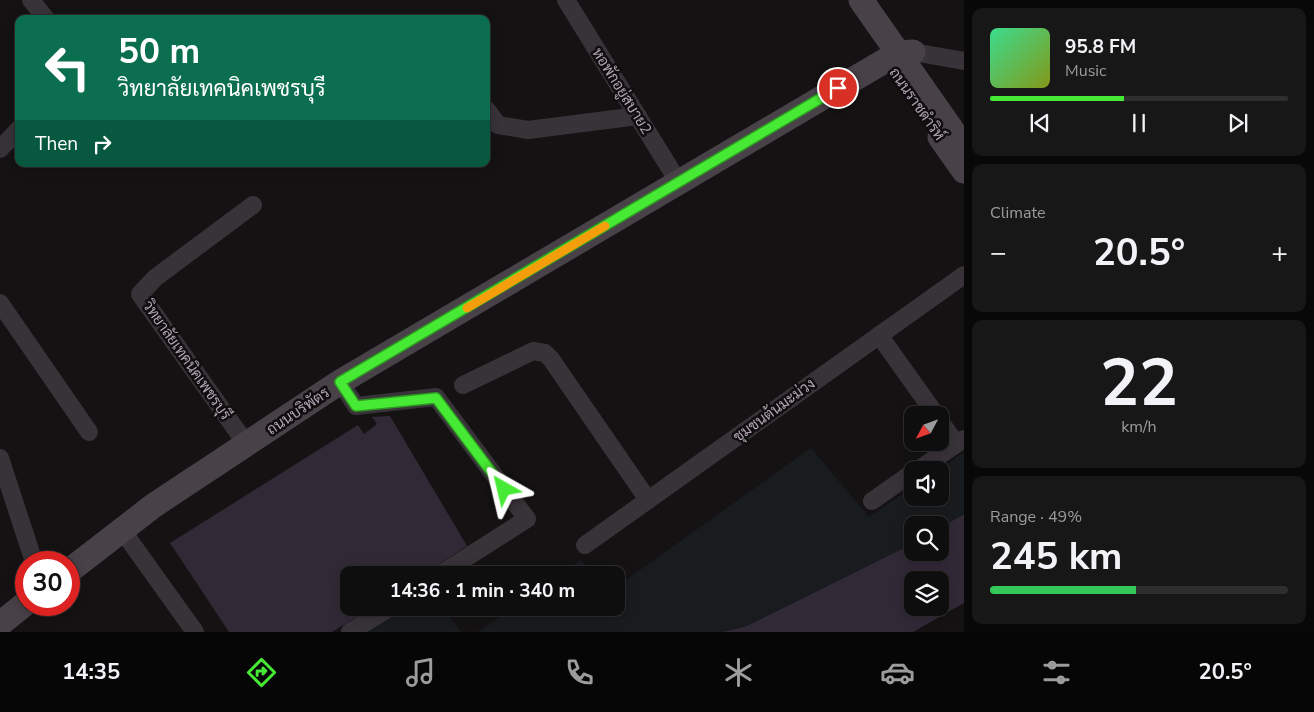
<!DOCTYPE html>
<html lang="en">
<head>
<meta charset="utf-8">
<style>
  :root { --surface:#0f0e0e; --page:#181717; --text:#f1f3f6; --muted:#9b9c9e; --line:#2f2e2e; --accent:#46ea34 }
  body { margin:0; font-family:"Nunito Sans",Sarabun,sans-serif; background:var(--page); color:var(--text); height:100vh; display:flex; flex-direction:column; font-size:19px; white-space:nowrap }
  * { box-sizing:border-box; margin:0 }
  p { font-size:16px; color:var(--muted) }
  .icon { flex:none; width:28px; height:28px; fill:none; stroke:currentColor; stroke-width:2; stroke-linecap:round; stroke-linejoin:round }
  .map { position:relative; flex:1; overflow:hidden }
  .side { display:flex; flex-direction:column; gap:8px; padding:8px; background:#080808; width:350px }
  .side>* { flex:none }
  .banner { position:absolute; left:15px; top:15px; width:475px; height:152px; border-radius:10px; box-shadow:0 2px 12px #0003,0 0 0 1px var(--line); background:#0b6e4f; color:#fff; overflow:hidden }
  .needle { width:32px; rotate:229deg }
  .buttons { position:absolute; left:904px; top:406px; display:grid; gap:10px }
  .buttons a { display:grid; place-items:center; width:45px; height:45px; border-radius:10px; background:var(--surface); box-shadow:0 2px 12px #0003,0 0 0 1px var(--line); font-size:25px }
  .speed { position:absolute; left:15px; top:551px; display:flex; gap:10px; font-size:25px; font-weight:700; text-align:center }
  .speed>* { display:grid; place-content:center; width:65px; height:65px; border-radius:50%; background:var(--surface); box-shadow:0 2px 12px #0003,0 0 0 1px var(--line); line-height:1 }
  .speed .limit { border:8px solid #d22; background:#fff; color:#111 }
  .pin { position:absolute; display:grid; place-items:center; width:42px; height:42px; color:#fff; margin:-21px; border:2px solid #fff; border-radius:50%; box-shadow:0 1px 5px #0007 }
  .me { position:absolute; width:55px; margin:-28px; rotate:323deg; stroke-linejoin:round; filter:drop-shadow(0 0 4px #0008) }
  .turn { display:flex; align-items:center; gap:18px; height:105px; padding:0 20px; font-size:22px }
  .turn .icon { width:65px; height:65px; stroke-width:2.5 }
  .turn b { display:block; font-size:35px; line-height:42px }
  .then { display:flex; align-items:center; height:48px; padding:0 20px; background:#0003; gap:10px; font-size:19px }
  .big { font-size:38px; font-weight:700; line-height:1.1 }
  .side .widget { flex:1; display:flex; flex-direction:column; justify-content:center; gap:8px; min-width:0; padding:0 18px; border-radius:10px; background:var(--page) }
  .side .dial { align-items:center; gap:0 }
  .dial b { font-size:65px; line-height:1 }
  .song { display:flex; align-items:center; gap:15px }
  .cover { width:60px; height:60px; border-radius:8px; background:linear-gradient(135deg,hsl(150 70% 55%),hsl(70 70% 35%)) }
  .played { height:5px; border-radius:2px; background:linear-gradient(90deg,var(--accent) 45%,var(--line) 45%) }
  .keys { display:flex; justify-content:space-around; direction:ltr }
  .heat { display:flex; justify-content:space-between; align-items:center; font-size:28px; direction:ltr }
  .charge { height:8px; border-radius:4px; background:linear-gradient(90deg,#34c759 49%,var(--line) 0) }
  .trip { position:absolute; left:340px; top:566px; width:285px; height:50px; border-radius:10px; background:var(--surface); box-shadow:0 2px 12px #0003,0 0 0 1px var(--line); font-weight:700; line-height:50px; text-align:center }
  .tabs { display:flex; height:80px; justify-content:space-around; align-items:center; background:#060606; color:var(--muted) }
  .tabs .icon { width:35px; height:35px }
  .tabs .on { color:var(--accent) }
  .tabs b { font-size:22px; color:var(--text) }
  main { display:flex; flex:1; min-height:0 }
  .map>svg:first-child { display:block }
</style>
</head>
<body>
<main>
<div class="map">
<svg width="964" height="632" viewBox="0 0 964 632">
  <rect width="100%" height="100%" fill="#141213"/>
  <g fill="#191c1e">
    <path d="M811 448 869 517 912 487V498H940V470H938L964 452V514L940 528V525H912V544L747 626 722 632H478L513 608H616V587Z"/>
    <path d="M581 560 593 575H560Z"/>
    <path d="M400 608H443L461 632H364Z"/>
  </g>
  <g fill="#322937" fill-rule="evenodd">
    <path d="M390 416 467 546 422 575H349V608H371L332 632H229L170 543 358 425 364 434 377 424 372 417Z"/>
    <path d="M964 514V603L913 632H722L747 626 912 544V552H940V528ZM912 580H940V608H912Z"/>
  </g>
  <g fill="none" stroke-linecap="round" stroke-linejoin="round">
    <g stroke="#383338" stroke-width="18">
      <path d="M31 0 46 19"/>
      <path d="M566 0 679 183"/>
      <path d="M913 52 964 61"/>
      <path d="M486 109 498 125 528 130 638 116"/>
      <path d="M0 149 19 129"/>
      <path d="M0 303 89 432"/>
      <path d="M879 335 936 415"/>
      <path d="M340 382 356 406 436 397 527 519 439 575"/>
      <path d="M463 385 533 351 545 353 551 359 648 500"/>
      <path d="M940 421 956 444"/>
      <path d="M247 445 140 294 155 278 253 205"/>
      <path d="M0 458 34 562"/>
      <path d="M918 470 964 439"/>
      <path d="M872 501 912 473"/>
      <path d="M122 530 195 632"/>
      <path d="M585 545 964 275"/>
      <path d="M350 632 389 608"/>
    </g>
    <g stroke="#484148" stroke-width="25">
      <path d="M861 0 964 147"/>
      <path d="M940 137 964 171"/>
      <path d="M69 571 153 506 340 382 898 53 913 52"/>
      <path d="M0 624 26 603"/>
    </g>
  </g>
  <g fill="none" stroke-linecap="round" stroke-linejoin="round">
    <g stroke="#2e9822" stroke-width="12">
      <path id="route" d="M504 489 436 398 356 406 340 382 838 88"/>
    </g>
    <use href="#route" stroke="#46ea34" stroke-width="9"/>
    <path stroke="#f59e0b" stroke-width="9" d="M467 308 605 226"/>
  </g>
  <g text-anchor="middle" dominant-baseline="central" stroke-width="5" stroke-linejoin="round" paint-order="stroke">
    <g font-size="15" fill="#b2a4b4" stroke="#0f0d0e">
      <text transform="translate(622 91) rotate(58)">หอพักอยู่สบาย2</text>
      <text transform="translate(917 104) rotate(55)">ถนนราชดำริห์</text>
      <text transform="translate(187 360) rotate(55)">วิทยาลัยเทคนิคเพชรบุรี</text>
      <text transform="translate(774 410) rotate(-36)">ชุมชนต้นมะม่วง</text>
      <text transform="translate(298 411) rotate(-34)">ถนนบริพัตร</text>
    </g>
  </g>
</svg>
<div class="buttons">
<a><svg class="needle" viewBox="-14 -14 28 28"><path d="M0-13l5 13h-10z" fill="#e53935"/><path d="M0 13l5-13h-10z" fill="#9b9c9e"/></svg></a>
<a><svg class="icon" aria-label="sound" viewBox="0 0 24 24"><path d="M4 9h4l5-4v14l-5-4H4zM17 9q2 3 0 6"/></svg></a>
<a><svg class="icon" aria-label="search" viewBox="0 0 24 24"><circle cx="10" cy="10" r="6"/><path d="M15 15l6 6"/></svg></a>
<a><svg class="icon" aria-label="layers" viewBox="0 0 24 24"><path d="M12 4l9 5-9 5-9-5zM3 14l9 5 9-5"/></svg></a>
</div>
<div class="speed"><div class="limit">30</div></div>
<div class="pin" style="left:838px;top:88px;background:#d93025"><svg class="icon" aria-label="arrive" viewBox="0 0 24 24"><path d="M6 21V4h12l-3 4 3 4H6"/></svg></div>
<svg class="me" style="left:504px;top:489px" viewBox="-20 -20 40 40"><path d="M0-17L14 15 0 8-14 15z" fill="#46ea34" stroke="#fff" stroke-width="4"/></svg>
<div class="trip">14:36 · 1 min · 340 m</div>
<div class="banner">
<div class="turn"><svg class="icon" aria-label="left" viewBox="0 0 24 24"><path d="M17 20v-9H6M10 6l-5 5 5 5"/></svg><div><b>50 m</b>วิทยาลัยเทคนิคเพชรบุรี</div></div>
<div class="then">Then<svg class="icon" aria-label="right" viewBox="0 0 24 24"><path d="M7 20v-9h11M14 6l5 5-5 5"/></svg></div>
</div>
</div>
<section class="side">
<div class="widget">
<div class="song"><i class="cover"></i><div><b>95.8 FM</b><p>Music</p></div></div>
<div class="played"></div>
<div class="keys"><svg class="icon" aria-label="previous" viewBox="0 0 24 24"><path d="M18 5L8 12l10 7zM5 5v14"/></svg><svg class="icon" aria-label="pause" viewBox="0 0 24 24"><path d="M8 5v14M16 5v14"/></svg><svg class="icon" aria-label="next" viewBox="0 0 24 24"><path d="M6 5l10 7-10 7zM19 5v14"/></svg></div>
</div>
<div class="widget"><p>Climate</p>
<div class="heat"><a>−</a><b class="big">20.5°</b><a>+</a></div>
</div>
<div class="widget dial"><b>22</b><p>km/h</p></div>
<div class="widget"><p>Range · 49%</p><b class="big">245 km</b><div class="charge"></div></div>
</section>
</main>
<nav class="tabs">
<b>14:35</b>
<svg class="icon on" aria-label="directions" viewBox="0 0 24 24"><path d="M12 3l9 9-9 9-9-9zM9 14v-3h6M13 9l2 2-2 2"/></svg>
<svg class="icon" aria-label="music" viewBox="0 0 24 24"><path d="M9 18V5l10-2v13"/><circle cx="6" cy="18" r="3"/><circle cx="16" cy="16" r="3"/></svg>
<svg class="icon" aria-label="phone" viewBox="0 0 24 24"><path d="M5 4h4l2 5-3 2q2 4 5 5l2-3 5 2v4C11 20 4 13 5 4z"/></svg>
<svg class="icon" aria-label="climate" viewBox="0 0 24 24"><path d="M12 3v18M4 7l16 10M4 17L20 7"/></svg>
<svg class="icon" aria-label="car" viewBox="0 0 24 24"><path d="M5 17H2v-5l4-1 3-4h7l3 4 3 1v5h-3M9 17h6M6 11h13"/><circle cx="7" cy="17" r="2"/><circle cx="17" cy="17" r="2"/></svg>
<svg class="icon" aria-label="filters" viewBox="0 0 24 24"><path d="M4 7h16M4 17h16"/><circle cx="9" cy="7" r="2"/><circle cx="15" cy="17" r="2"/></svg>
<b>20.5°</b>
</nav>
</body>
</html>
